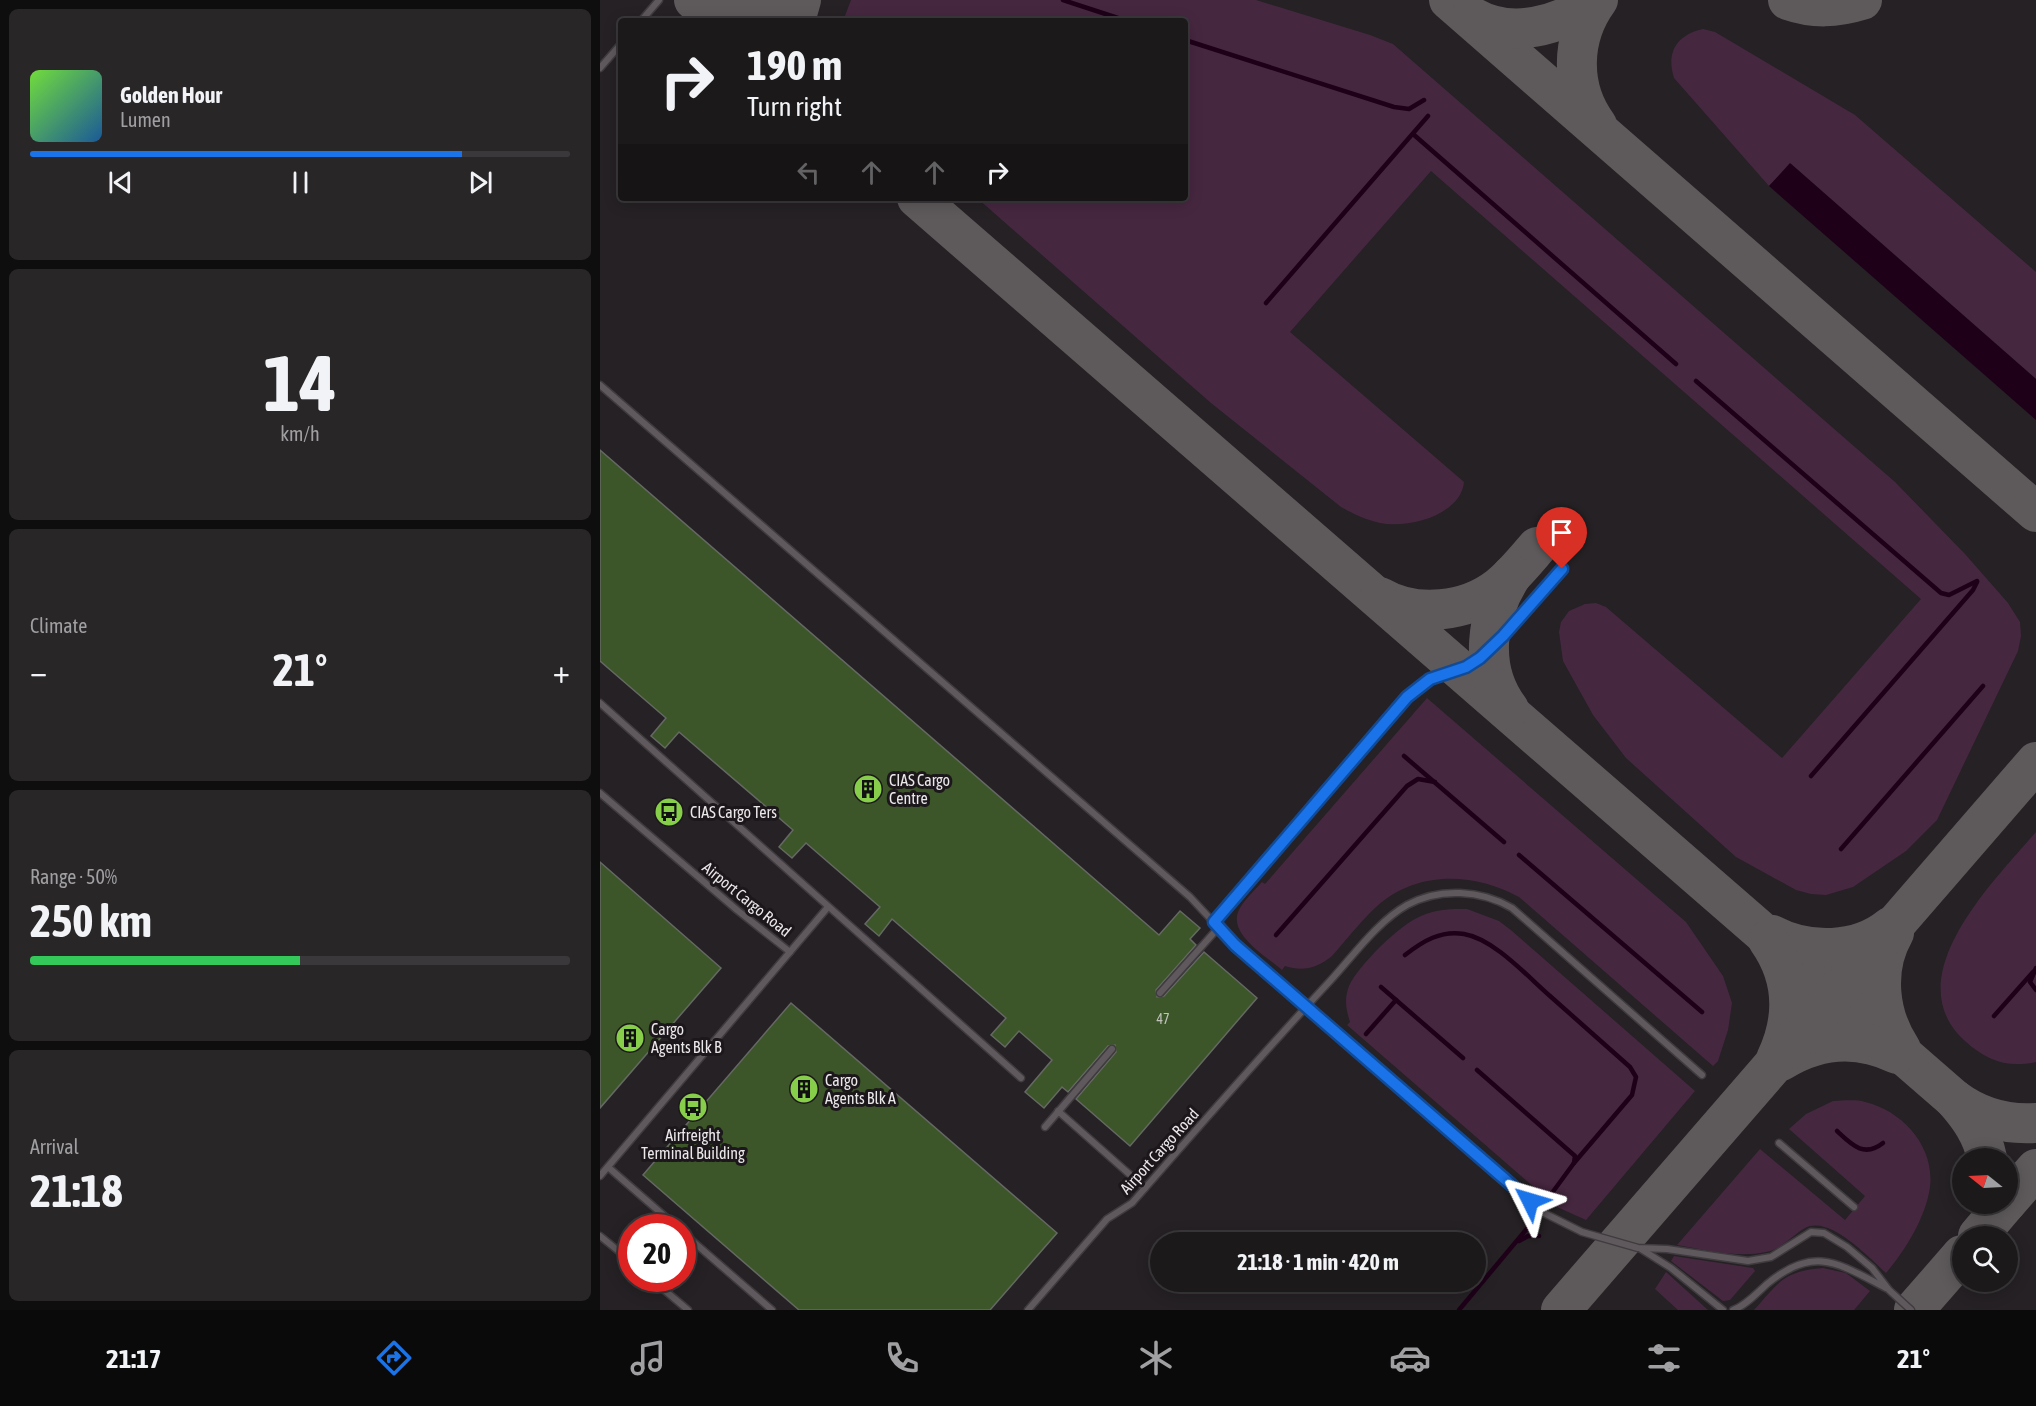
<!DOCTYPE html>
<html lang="en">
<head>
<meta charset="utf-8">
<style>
  :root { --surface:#1c191b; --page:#292628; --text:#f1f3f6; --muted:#a0a0a3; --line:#3a383a; --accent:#1a73e8 }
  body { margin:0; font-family:"Asap Condensed",sans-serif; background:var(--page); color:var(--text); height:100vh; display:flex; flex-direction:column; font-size:22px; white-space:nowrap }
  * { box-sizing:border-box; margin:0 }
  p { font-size:20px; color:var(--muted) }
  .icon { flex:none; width:33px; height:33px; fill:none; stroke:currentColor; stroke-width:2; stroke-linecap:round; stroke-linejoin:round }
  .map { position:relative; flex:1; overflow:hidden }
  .side { display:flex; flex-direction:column; gap:9px; padding:9px; background:#0f0e0f; width:600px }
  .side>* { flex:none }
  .banner { position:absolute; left:18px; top:18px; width:570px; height:183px; border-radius:6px; box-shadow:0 3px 15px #0003,0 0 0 2px var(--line); background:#1c191b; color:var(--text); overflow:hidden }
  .needle { width:39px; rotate:288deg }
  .fabs { position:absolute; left:1352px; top:1148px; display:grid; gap:12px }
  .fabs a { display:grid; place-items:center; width:66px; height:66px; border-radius:50%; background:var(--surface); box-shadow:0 3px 15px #0003,0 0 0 2px var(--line); font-size:30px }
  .speed { position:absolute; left:18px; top:1214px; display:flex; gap:12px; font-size:30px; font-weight:700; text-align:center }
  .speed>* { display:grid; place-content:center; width:78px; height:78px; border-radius:50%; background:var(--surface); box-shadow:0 3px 15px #0003,0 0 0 2px var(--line); line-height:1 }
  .speed .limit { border:9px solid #d22; background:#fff; color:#111 }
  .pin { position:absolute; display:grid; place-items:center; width:51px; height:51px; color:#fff; margin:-62px -26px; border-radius:50% 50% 50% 0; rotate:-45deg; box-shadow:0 0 6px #0007 }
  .pin .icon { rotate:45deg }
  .me { position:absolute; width:66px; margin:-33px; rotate:310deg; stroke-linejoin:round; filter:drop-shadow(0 0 4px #0008) }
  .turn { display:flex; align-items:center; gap:21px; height:126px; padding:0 30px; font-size:27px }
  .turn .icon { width:78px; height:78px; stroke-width:2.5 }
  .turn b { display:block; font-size:42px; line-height:51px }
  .lanes { display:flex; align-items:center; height:57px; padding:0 30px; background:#0003; justify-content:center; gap:30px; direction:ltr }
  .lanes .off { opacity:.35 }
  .big { font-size:45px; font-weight:700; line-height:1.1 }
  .side .tile { flex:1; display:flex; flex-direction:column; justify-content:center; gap:9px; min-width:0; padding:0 21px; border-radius:9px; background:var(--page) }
  .side .dial { align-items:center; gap:0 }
  .dial b { font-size:78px; line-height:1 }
  .song { display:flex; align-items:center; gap:18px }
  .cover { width:72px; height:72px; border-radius:9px; background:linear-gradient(135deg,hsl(100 70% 55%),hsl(210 70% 35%)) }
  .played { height:6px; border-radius:3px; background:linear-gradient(90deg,var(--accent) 80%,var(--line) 80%) }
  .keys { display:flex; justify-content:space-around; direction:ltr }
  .heat { display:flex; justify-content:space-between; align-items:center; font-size:33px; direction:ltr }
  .charge { height:9px; border-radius:4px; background:linear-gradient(90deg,#34c759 50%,var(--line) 0) }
  .trip { position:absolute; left:550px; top:1232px; width:336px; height:60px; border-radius:30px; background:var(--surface); box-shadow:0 3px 15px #0003,0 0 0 2px var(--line); font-weight:700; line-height:60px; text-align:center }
  .tabs { display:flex; height:96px; justify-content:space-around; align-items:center; background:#0b0a0b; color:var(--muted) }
  .tabs .icon { width:42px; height:42px }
  .tabs .on { color:var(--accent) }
  .tabs b { font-size:27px; color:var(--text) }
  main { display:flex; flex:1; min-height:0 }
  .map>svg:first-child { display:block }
</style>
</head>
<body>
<main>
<section class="side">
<div class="tile">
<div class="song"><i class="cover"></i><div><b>Golden Hour</b><p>Lumen</p></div></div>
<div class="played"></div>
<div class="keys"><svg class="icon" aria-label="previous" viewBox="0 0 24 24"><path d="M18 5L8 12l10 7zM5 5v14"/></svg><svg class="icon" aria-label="pause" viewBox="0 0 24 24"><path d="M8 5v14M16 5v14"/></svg><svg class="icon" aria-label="next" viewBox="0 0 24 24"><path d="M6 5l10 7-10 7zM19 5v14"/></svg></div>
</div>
<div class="tile dial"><b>14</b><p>km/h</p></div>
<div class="tile"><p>Climate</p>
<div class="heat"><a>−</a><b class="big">21°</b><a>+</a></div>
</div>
<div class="tile"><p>Range · 50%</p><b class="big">250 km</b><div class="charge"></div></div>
<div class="tile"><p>Arrival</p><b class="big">21:18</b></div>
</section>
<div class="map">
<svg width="1436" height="1310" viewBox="0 0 1436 1310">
  <rect width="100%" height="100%" fill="#252124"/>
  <g fill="#462740">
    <path d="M251 0H656L770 35 793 44 1295 482 1365 554 1408 603 1420 622 1421 636 1418 651 1337 820 1306 851 1253 887 1226 895 1211 894 1196 890 1136 857 1026 758 993 715 963 661 959 632 961 622 969 611 985 604 996 603 1006 607 1182 758 1321 599 831 171 690 332 864 482C861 515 808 529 780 523 766 520 754 514 741 507L611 403 377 198H585V21H243Z"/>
    <path d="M1103 29 1115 32 1255 115 1436 272V379L1191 164 1169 186 1074 78C1066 53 1076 35 1103 29Z"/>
    <path d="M827 698 1086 922 1123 976 1132 1003 1128 1030 1118 1061 1113 1066 919 897C874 872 816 870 776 907 760 922 746 940 732 956 717 968 703 972 685 966L682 970C666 956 625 933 640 908 646 898 655 890 662 882L665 884Z"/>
    <path d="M1436 832V1062C1407 1068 1387 1061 1365 1041 1295 978 1394 881 1436 832Z"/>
    <path d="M867 909 899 921 912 931 1095 1091 986 1220 957 1207 747 1025 750 1022C746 1010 744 999 749 986 758 966 800 924 821 916 836 909 851 909 867 909Z"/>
    <path d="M1233 1101C1243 1101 1255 1099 1265 1102 1303 1111 1335 1147 1330 1187 1326 1217 1305 1251 1286 1273 1269 1258 1230 1215 1205 1228 1193 1235 1180 1250 1166 1252 1137 1258 1106 1250 1077 1245L1160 1149 1245 1220 1265 1196 1189 1129 1206 1114Z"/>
    <path d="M1074 1256 1153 1268 1155 1271 1130 1300 1123 1301 1071 1261Z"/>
    <path d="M1223 1268 1246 1273 1270 1291 1254 1310H1154C1179 1282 1184 1271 1223 1268Z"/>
    <path d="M1066 1272 1108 1310H1078L1055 1289Z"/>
  </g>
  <path fill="#1e0019" d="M1190 163 1436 379V420L1169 186Z"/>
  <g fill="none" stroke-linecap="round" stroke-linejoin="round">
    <g stroke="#1e0019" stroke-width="4.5">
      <path d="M463 0 527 21"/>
      <path d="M585 40 794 107 809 109 824 100"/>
      <path d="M813 134 1076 364"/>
      <path d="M666 303 828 116"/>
      <path d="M1096 381 1341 593 1349 595 1377 581"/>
      <path d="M804 756 904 842"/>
      <path d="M1211 776 1373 590 1377 582"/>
      <path d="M1241 849 1383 686"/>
      <path d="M919 855 1102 1012"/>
      <path d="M676 935 807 786 818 779 835 782"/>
      <path d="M805 955C823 941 841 930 864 934 894 939 927 976 950 996 977 1020 1003 1043 1030 1067L1036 1077 1032 1095 974 1163"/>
      <path d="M1436 968 1430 982 1436 990"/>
      <path d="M781 987 863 1058"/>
      <path d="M1394 1016 1433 972"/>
      <path d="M766 1034 796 1000"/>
      <path d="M877 1070 975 1156 974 1163 952 1193"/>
      <path d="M1237 1131C1252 1145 1264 1158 1283 1143"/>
      <path d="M919 1241 928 1236H939"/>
      <path d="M859 1310 930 1225"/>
    </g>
    <g stroke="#5e5a5c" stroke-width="40">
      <path d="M94 0C120 13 148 12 173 0"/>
      <path d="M849 0 1436 512"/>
      <path d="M1188 0C1214 9 1236 8 1262 0"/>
      <path d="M871 16C910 40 961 26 994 0"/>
      <path d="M195 21 201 0"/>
      <path d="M997 125C969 87 971 37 998 0"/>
      <path d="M317 198 1354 1099C1378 1117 1406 1125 1436 1123"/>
      <path d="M780 597C816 618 867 612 899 587 913 576 925 561 937 547"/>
      <path d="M909 709C878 668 886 615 912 575"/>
      <path d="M1294 933C1273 970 1279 1016 1301 1049"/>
      <path d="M1172 935C1208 954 1258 953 1290 927"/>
      <path d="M1168 940C1194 977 1195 1019 1176 1059"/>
      <path d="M1181 1061C1218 1038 1258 1035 1297 1054"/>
      <path d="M1354 1099C1370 1117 1382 1134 1387 1158"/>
      <path d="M1407 1202 1436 1169"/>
      <path d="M1378 1236 1406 1203"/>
      <path d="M961 1310 1436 762"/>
      <path d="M1314 1310 1362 1255"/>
    </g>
  </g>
  <g fill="#3c5529" stroke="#656963" stroke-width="1.5">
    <path d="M0 450 559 935 580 911 600 928 590 939 596 945 556 990 557 997 564 996 604 952 657 998 530 1146 476 1099 516 1052 515 1045 508 1046 468 1092 462 1087 444 1108 425 1092 452 1060 419 1031 405 1047 391 1035 406 1018 292 919 279 936 265 924 280 907 206 843 192 858 179 847 193 830 79 732 65 748 51 736 66 718 0 661Z"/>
    <path d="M0 862 121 968 0 1108Z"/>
    <path d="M191 1003 457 1233 390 1310H199L43 1175Z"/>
  </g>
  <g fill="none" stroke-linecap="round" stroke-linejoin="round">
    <g stroke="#3f3b3e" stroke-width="9">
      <g id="service">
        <path d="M41 21 59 0"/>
        <path d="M0 68 21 44"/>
        <path d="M0 385 590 897 635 945 944 1213 982 1232 1038 1248 1067 1249 1148 1261 1171 1257 1211 1232 1224 1233 1247 1247 1272 1268 1289 1290 1311 1310"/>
        <path d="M0 703 421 1078"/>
        <path d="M0 793 137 910 190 952"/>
        <path d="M614 922 807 697 829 679 866 667 880 658 903 636 962 569"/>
        <path d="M560 993 619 927"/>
        <path d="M458 1111 545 1188"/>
        <path d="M445 1127 512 1049"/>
        <path d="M1179 1143 1254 1207"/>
        <path d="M8 1167 77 1227"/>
        <path d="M0 1176 228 907"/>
        <path d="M82 1232 172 1310"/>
        <path d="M0 1236 32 1262"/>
        <path d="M1041 1249 1071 1268 1123 1310"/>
        <path d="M50 1278 88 1310"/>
        <path d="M428 1310 507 1219 532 1203C597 1129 662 1054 730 981 753 956 777 922 807 905 840 887 881 890 912 908L1102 1075"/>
        <path d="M1133 1310C1145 1306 1157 1293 1167 1284 1214 1245 1238 1263 1286 1288"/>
      </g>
    </g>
    <use href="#service" stroke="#5f595d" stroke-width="6"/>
  </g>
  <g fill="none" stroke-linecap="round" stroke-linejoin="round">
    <g stroke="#114b97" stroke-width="15">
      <path id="route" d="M930 1201 635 945 614 922 807 697 830 679 866 667 880 658 903 636 962 569"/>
    </g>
    <use href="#route" stroke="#1a73e8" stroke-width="10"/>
  </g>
  <defs>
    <g id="building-disc" transform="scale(1.5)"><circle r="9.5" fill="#87cf4a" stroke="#1c171b"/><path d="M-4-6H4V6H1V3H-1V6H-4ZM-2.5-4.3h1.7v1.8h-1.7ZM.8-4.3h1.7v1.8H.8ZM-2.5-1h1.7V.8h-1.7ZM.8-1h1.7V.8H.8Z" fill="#111"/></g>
    <g id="bus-disc" transform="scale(1.5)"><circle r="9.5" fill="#87cf4a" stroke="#1c171b"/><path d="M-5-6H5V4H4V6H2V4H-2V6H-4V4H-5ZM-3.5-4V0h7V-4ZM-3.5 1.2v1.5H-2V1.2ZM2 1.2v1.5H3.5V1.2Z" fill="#111"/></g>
  </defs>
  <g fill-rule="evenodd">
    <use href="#building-disc" x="268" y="789"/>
    <use href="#bus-disc" x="69" y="812"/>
    <use href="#building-disc" x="30" y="1038"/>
    <use href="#building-disc" x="204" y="1089"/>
    <use href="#bus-disc" x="93" y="1107"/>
  </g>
  <g text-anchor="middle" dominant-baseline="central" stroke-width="6" stroke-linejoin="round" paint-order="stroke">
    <g font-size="14" fill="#bfc3ba">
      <text x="563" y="1019">47</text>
    </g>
    <g font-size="16" fill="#ebe8ea" stroke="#1c171b" text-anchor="start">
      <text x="289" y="780">CIAS Cargo<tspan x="289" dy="18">Centre</tspan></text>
      <text x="90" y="812">CIAS Cargo Ters</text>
      <text x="51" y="1029">Cargo<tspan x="51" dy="18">Agents Blk B</tspan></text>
      <text x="225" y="1080">Cargo<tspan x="225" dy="18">Agents Blk A</tspan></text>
      <text x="93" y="1135" text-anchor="middle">Airfreight<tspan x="93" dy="18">Terminal Building</tspan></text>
    </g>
    <g font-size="16" fill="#ebe8ea" stroke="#1c171b">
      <text transform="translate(147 899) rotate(39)">Airport Cargo Road</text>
      <text transform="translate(559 1151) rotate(-48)">Airport Cargo Road</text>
    </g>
  </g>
</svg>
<div class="fabs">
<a><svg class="needle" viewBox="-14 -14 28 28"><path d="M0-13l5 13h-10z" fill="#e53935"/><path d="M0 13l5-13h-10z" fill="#a0a0a3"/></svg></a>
<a><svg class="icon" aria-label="search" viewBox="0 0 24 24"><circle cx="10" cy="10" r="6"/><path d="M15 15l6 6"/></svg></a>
</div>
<div class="speed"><div class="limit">20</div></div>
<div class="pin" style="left:962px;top:569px;background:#d93025"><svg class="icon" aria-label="arrive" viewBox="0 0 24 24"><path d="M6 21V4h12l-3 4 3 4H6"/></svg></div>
<svg class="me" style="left:930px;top:1201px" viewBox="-20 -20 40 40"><path d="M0-17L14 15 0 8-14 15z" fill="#1a73e8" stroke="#fff" stroke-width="4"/></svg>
<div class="trip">21:18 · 1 min · 420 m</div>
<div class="banner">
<div class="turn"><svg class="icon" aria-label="right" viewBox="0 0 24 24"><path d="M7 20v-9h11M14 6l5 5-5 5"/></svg><div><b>190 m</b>Turn right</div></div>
<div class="lanes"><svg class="icon off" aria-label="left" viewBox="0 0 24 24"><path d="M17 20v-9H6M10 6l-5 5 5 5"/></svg><svg class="icon off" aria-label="ahead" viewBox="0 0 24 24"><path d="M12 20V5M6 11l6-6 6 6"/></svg><svg class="icon off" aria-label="ahead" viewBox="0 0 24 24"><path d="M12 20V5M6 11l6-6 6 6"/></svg><svg class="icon" aria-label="right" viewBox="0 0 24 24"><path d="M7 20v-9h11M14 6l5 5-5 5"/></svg></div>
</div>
</div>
</main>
<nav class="tabs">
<b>21:17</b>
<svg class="icon on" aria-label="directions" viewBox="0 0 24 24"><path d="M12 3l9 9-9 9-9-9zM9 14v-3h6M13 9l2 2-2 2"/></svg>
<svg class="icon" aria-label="music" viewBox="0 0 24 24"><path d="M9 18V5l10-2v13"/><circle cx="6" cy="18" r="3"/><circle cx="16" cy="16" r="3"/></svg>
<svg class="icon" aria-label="phone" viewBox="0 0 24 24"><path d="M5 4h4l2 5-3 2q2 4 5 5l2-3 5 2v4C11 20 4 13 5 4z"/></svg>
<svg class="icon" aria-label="climate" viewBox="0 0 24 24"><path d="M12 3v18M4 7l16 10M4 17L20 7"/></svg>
<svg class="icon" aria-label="car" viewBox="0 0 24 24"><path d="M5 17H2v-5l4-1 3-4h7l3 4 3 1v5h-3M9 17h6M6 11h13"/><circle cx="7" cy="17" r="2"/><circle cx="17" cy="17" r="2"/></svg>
<svg class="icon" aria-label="filters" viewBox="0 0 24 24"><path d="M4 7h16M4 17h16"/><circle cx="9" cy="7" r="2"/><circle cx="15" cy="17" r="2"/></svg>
<b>21°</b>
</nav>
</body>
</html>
